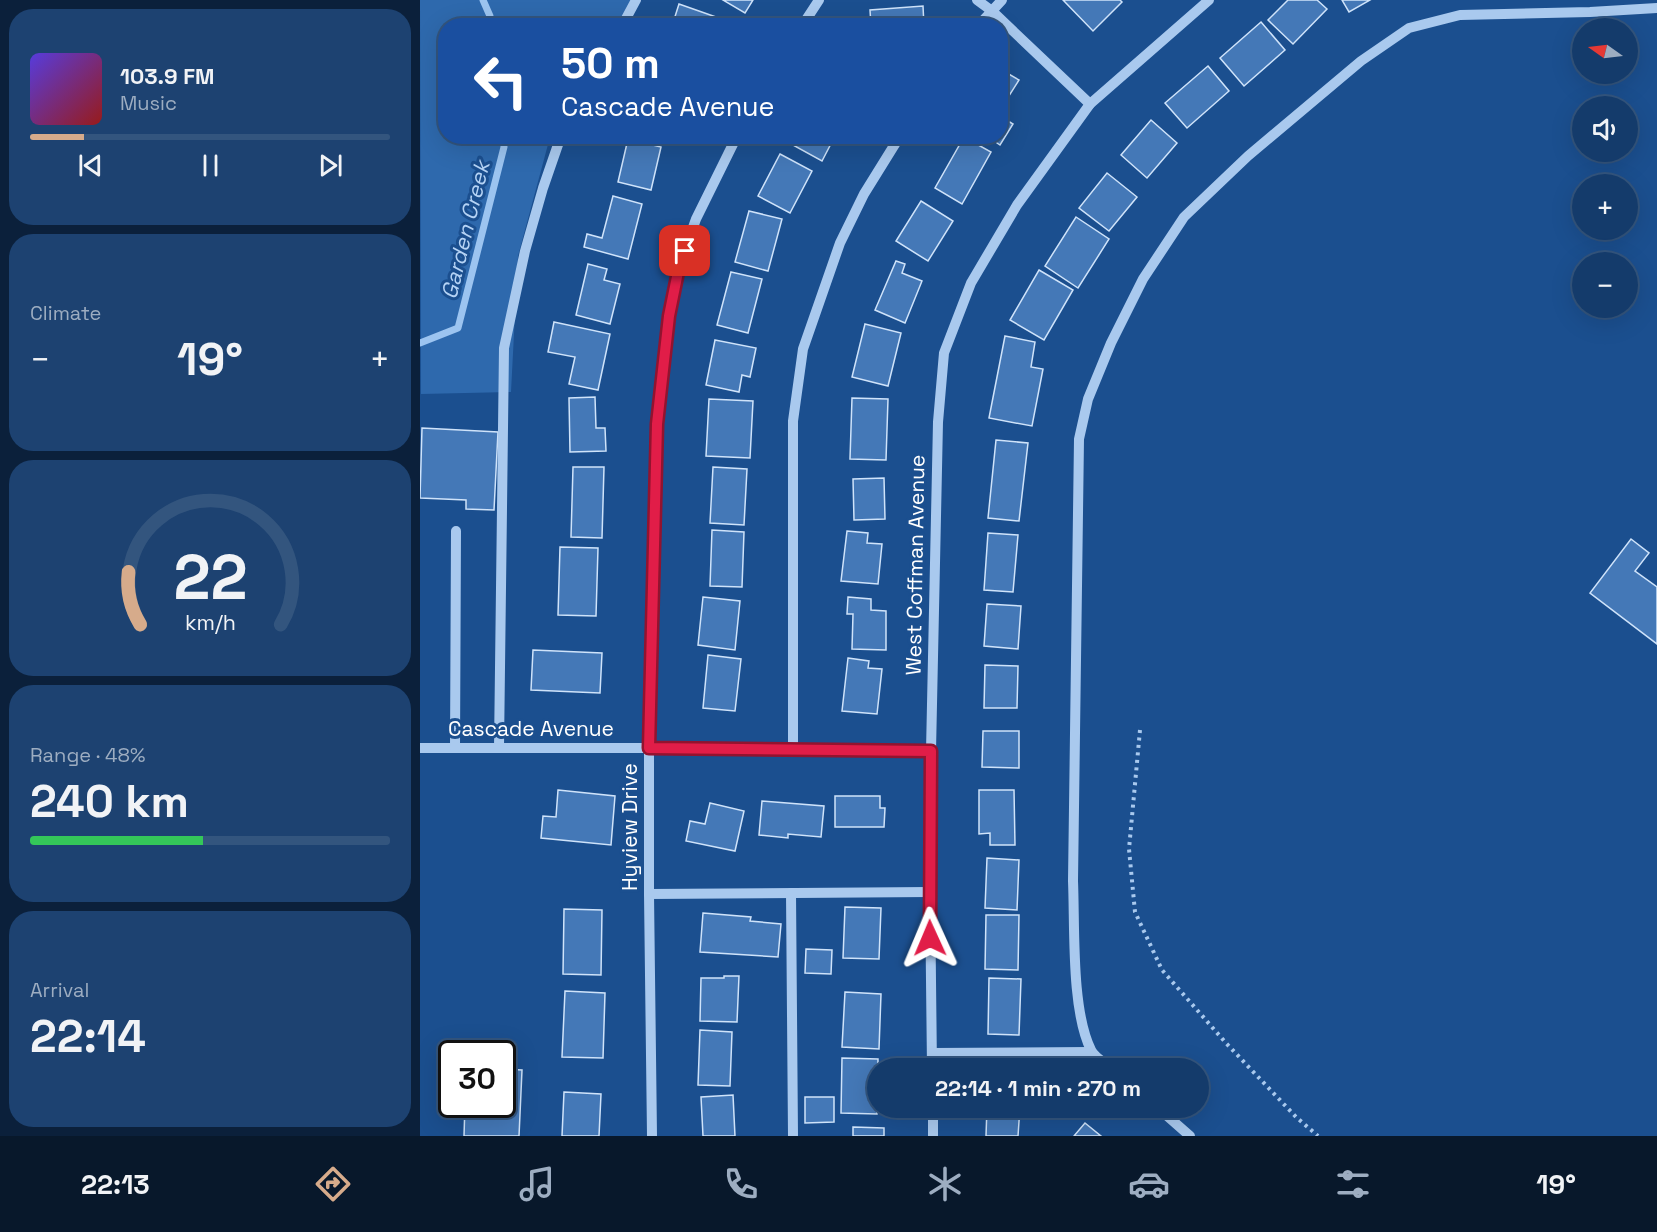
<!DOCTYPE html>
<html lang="en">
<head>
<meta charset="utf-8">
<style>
  :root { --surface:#143b6b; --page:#1d4271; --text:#f1f3f6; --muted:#9dadc1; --line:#33557e; --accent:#d6ab8b }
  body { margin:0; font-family:"Space Grotesk",sans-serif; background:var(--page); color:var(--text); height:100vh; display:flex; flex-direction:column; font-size:22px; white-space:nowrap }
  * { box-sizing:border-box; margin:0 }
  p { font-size:20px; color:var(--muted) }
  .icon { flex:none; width:33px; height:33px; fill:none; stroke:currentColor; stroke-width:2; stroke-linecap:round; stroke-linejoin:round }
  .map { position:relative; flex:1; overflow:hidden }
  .drawer { display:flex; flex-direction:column; gap:9px; padding:9px; background:#0b203b; width:420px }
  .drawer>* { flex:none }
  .top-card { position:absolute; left:18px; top:18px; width:570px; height:126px; border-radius:24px; box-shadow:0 6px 24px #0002,0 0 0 2px var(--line); background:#1a4fa0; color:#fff; overflow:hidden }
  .needle { width:39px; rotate:284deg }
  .controls { position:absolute; left:1152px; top:18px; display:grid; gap:12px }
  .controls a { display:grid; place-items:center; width:66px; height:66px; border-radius:50%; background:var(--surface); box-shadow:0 6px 24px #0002,0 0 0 2px var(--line); font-size:30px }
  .speed { position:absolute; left:18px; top:1040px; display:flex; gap:12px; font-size:30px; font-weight:700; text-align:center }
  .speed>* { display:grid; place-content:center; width:78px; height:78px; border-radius:50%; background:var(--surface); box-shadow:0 6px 24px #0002,0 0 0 2px var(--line); line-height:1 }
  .speed .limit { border:3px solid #111; border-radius:9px; background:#fff; color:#111 }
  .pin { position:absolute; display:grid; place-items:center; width:51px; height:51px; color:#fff; margin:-26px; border-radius:12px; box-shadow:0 3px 9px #0006 }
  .me { position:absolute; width:66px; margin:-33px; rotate:359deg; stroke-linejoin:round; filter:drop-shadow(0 0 4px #0008) }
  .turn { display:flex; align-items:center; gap:21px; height:126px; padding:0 24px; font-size:27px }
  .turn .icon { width:78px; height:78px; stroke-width:2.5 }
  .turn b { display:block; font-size:42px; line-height:51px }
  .big { font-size:45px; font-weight:800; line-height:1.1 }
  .drawer .widget { flex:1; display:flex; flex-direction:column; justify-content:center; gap:9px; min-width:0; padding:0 21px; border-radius:24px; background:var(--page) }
  .drawer .dial { align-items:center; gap:0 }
  .dial svg { height:156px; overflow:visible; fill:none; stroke:var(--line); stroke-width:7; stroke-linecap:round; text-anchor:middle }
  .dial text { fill:var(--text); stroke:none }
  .song { display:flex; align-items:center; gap:18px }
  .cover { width:72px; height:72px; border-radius:9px; background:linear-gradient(135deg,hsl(250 70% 55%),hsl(0 70% 35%)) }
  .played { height:6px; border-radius:3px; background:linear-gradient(90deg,var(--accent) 15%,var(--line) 15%) }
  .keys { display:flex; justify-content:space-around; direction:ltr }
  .heat { display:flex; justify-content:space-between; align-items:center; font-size:33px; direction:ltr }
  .charge { height:9px; border-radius:4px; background:linear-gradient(90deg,#34c759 48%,var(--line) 0) }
  .trip { position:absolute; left:447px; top:1058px; width:342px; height:60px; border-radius:30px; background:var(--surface); box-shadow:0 6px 24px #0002,0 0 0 2px var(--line); font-weight:800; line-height:60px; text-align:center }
  .menu { display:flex; height:96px; justify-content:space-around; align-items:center; background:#08182b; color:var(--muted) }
  .menu .icon { width:42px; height:42px }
  .menu .current { color:var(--accent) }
  .menu b { font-size:27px; color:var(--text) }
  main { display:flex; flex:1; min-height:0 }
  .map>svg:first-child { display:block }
</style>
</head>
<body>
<main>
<section class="drawer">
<div class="widget">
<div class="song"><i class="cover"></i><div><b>103.9 FM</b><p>Music</p></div></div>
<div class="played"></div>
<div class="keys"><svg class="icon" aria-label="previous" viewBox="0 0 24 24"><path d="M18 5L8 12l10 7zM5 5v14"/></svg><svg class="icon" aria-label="pause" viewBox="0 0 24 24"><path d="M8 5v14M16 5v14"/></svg><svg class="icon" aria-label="next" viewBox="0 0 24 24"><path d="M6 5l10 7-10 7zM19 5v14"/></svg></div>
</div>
<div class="widget"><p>Climate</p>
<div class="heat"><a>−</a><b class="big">19°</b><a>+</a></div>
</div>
<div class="widget dial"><svg viewBox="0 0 100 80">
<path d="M14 69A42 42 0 1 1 86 69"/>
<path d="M14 69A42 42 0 0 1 8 42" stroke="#d6ab8b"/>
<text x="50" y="56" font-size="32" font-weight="700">22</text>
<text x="50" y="72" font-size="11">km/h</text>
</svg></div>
<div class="widget"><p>Range · 48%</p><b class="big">240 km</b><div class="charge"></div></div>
<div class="widget"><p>Arrival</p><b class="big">22:14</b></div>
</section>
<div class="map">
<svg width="1237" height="1136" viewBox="0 0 1237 1136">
  <rect width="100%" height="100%" fill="#1b4f8f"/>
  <path fill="#2e69ad" d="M0 0H220L203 25 26 26V136L130 137 98 256 91 392 1 394Z"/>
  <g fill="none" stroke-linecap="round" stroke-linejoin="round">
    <g stroke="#9cc4f0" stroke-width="7">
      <path d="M63 0 70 16 71 26"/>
      <path d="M0 343 38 328 84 147 83 136"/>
    </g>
  </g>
  <g fill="#4478b7" stroke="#cfe3fa" stroke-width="1.5">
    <path d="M303 0H333L325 13Z"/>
    <path d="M643 0H700L702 2 673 31Z"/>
    <path d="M868 0H897L907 9 873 44 848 20Z"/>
    <path d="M922 0H950L929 12Z"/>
    <path d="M259 4 296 17 293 26H252Z"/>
    <path d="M503 6 504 26H451L450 10Z"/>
    <path d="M841 22 865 50 824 86 800 58Z"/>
    <path d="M788 66 809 91 767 128 745 103Z"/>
    <path d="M580 69 599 80 580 110Z"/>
    <path d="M580 116 593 124 580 145 567 136H580Z"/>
    <path d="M731 120 757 143 727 178 701 155Z"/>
    <path d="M375 136H415L402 161 371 144Z"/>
    <path d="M544 137 571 152 542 204 515 188Z"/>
    <path d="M208 139 241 147 231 190 198 182Z"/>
    <path d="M360 154 392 171 370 213 338 196Z"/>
    <path d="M687 173 717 197 689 231 659 208Z"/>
    <path d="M193 196 222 204 208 259 164 247 167 234 182 238Z"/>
    <path d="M501 201 533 221 508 261 476 241Z"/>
    <path d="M329 211 362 219 348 271 315 262Z"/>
    <path d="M656 217 689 239 658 288 625 266Z"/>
    <path d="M476 261 485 264 482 273 502 281 485 323 455 310Z"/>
    <path d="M168 264 187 269 184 280 200 284 190 324 156 315Z"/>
    <path d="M619 270 653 290 624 340 590 320Z"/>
    <path d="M311 272 342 279 328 333 297 325Z"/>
    <path d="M134 322 190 334 178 390 149 384 155 357 128 352Z"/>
    <path d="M445 324 481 333 468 386 432 377Z"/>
    <path d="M585 336 615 342 611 367 623 369 612 426 569 418Z"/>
    <path d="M295 340 336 348 330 377 322 375 319 392 286 385Z"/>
    <path d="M175 397 176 428H185L186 451 150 452 149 398Z"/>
    <path d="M432 398 468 399 466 460 430 459Z"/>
    <path d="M289 399 333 401 330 458 286 456Z"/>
    <path d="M2 428 78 432 74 510 46 509V500L0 498Z"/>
    <path d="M576 440 608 443 599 521 568 518Z"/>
    <path d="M153 467H184L182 538 151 537Z"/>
    <path d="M293 467 327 469 324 525 290 523Z"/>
    <path d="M464 478 465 519 434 520 433 479Z"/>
    <path d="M292 530 324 532 322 587 290 586Z"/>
    <path d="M427 531 448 533 447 543 462 544 458 584 421 581Z"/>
    <path d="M568 533 598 535 593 592 564 590Z"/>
    <path d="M1211 539 1229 553 1215 571 1237 587V644L1170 593Z"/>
    <path d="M140 547 178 548 176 616 138 615Z"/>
    <path d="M283 597 320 601 315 650 278 645Z"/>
    <path d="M428 597 451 599V610L466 611V650L432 649 433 614H427Z"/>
    <path d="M567 604 601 606 598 649 564 646Z"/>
    <path d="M113 650 182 653 180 693 111 690Z"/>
    <path d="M288 655 321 659 315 711 283 708Z"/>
    <path d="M428 658 449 661 448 668 462 669 457 714 422 711Z"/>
    <path d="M565 665 598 666 597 708H564Z"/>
    <path d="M563 731H599V768L562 767Z"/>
    <path d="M138 790 195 796 191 845 121 838 123 816 136 817Z"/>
    <path d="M559 790H594L595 845H570V833L559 834Z"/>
    <path d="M415 796H460V808H465L464 827H415Z"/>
    <path d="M342 801 404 806 401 837 368 834V838L339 835Z"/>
    <path d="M290 803 324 811 315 851 266 841 270 821 285 824Z"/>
    <path d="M567 858 599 860 597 910 565 908Z"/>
    <path d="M425 907 461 908 459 959 423 958Z"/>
    <path d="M144 909 182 910 181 975 143 974Z"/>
    <path d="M283 913 331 917 330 921 361 924 358 957 280 952Z"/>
    <path d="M566 915H599L598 970 565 969Z"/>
    <path d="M386 949 412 950 411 974 385 973Z"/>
    <path d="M304 976H319L317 1022 280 1021 281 978H304Z"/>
    <path d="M569 978 601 979 599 1035 568 1034Z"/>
    <path d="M145 991 185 993 183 1058 142 1057Z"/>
    <path d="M425 992 461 994 459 1049 422 1047Z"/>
    <path d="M280 1030 312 1032 310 1086 278 1085Z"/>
    <path d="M422 1058 458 1059 457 1114 421 1113Z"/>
    <path d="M82 1069 102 1070 99 1136H44L45 1104H82Z"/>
    <path d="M144 1092 181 1094 179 1136H142Z"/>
    <path d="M313 1095 315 1136H283L281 1097Z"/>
    <path d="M385 1097H414V1122L385 1123Z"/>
    <path d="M567 1107H600L598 1136H566Z"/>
    <path d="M665 1123 681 1136H654Z"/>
    <path d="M433 1127 464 1128V1136H433Z"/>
  </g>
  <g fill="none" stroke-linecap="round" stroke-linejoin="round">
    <path stroke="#a9c9ee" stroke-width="4" stroke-dasharray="3 4.5" stroke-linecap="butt" d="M720 730 709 849 715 912 742 970 806 1043 876 1117 898 1136"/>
    <g stroke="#a9c9ee" stroke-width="10">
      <path d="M557 0 572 11 670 104"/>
      <path d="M202 26 216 0"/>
      <path d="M382 26 399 0"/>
      <path d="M558 26 582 0"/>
      <path d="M0 748H373L511 751"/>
      <path d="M35 748 36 531"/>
      <path d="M79 748 84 348 105 251 123 188 141 136"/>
      <path d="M373 748V421L383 349 420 243 444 194 480 136"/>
      <path d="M371 893 373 1136"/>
      <path d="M229 894 510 892"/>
      <path d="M512 1053 671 1052"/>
      <path d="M512 1068 510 892 511 751 518 422 524 353 551 283 597 205 670 104 789 0"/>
      <path d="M691 1068C685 1063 674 1057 671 1050 651 1010 655 927 653 881L659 439 668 399 691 343 723 279 764 217 828 156 941 61 989 28 1040 15 1170 12 1237 8"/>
      <path d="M513 1107V1136"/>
      <path d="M737 1107 770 1136"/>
      <path d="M232 1136 229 894V748L237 424 249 316 259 267 276 219 317 136"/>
    </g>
  </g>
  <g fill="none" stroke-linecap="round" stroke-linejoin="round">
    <g stroke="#92132f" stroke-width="15">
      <path id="route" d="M265 251 259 267 249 316 237 424 229 748 511 751 510 938"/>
    </g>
    <use href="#route" stroke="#e11d48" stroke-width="10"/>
  </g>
  <g text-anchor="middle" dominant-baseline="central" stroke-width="6" stroke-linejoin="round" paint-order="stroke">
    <g font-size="21" fill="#fff" stroke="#1b4f8f">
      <text transform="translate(495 565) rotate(-89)">West Coffman Avenue</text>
      <text x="111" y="728">Cascade Avenue</text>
      <text transform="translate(209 827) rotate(-90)">Hyview Drive</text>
    </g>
    <g font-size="22" font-style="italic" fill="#b5d3f5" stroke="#1b4f8f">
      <text transform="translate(45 230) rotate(-76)">Garden Creek</text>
    </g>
  </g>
</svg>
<div class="controls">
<a><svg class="needle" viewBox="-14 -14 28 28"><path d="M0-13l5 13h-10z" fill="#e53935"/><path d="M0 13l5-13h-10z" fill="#9dadc1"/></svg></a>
<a><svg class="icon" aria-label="sound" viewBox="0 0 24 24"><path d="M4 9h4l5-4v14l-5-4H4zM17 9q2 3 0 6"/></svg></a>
<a>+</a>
<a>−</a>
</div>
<div class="speed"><div class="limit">30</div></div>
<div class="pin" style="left:265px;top:251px;background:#d93025"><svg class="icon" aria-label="arrive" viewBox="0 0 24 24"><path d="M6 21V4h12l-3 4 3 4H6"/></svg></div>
<svg class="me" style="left:510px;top:938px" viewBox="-20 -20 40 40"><path d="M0-17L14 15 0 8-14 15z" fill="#e11d48" stroke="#fff" stroke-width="4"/></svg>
<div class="trip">22:14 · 1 min · 270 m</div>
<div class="top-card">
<div class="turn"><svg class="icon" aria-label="left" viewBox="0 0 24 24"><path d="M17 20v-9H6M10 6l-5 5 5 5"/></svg><div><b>50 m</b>Cascade Avenue</div></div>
</div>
</div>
</main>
<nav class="menu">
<b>22:13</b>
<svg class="icon current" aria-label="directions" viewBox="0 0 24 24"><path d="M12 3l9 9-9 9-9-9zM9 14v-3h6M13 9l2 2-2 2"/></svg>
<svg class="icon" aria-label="music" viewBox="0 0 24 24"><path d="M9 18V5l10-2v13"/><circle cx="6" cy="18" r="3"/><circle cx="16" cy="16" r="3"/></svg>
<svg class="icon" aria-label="phone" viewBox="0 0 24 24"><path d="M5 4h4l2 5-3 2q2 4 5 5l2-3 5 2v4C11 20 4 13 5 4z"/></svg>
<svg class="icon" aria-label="climate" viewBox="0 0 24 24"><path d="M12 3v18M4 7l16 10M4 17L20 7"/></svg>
<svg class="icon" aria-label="car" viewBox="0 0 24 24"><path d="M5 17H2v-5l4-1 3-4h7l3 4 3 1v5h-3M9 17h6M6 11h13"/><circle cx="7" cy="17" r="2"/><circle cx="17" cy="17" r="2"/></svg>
<svg class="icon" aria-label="filters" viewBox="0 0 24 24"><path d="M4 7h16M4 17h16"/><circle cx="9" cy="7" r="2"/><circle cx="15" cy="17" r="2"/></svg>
<b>19°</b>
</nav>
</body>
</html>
